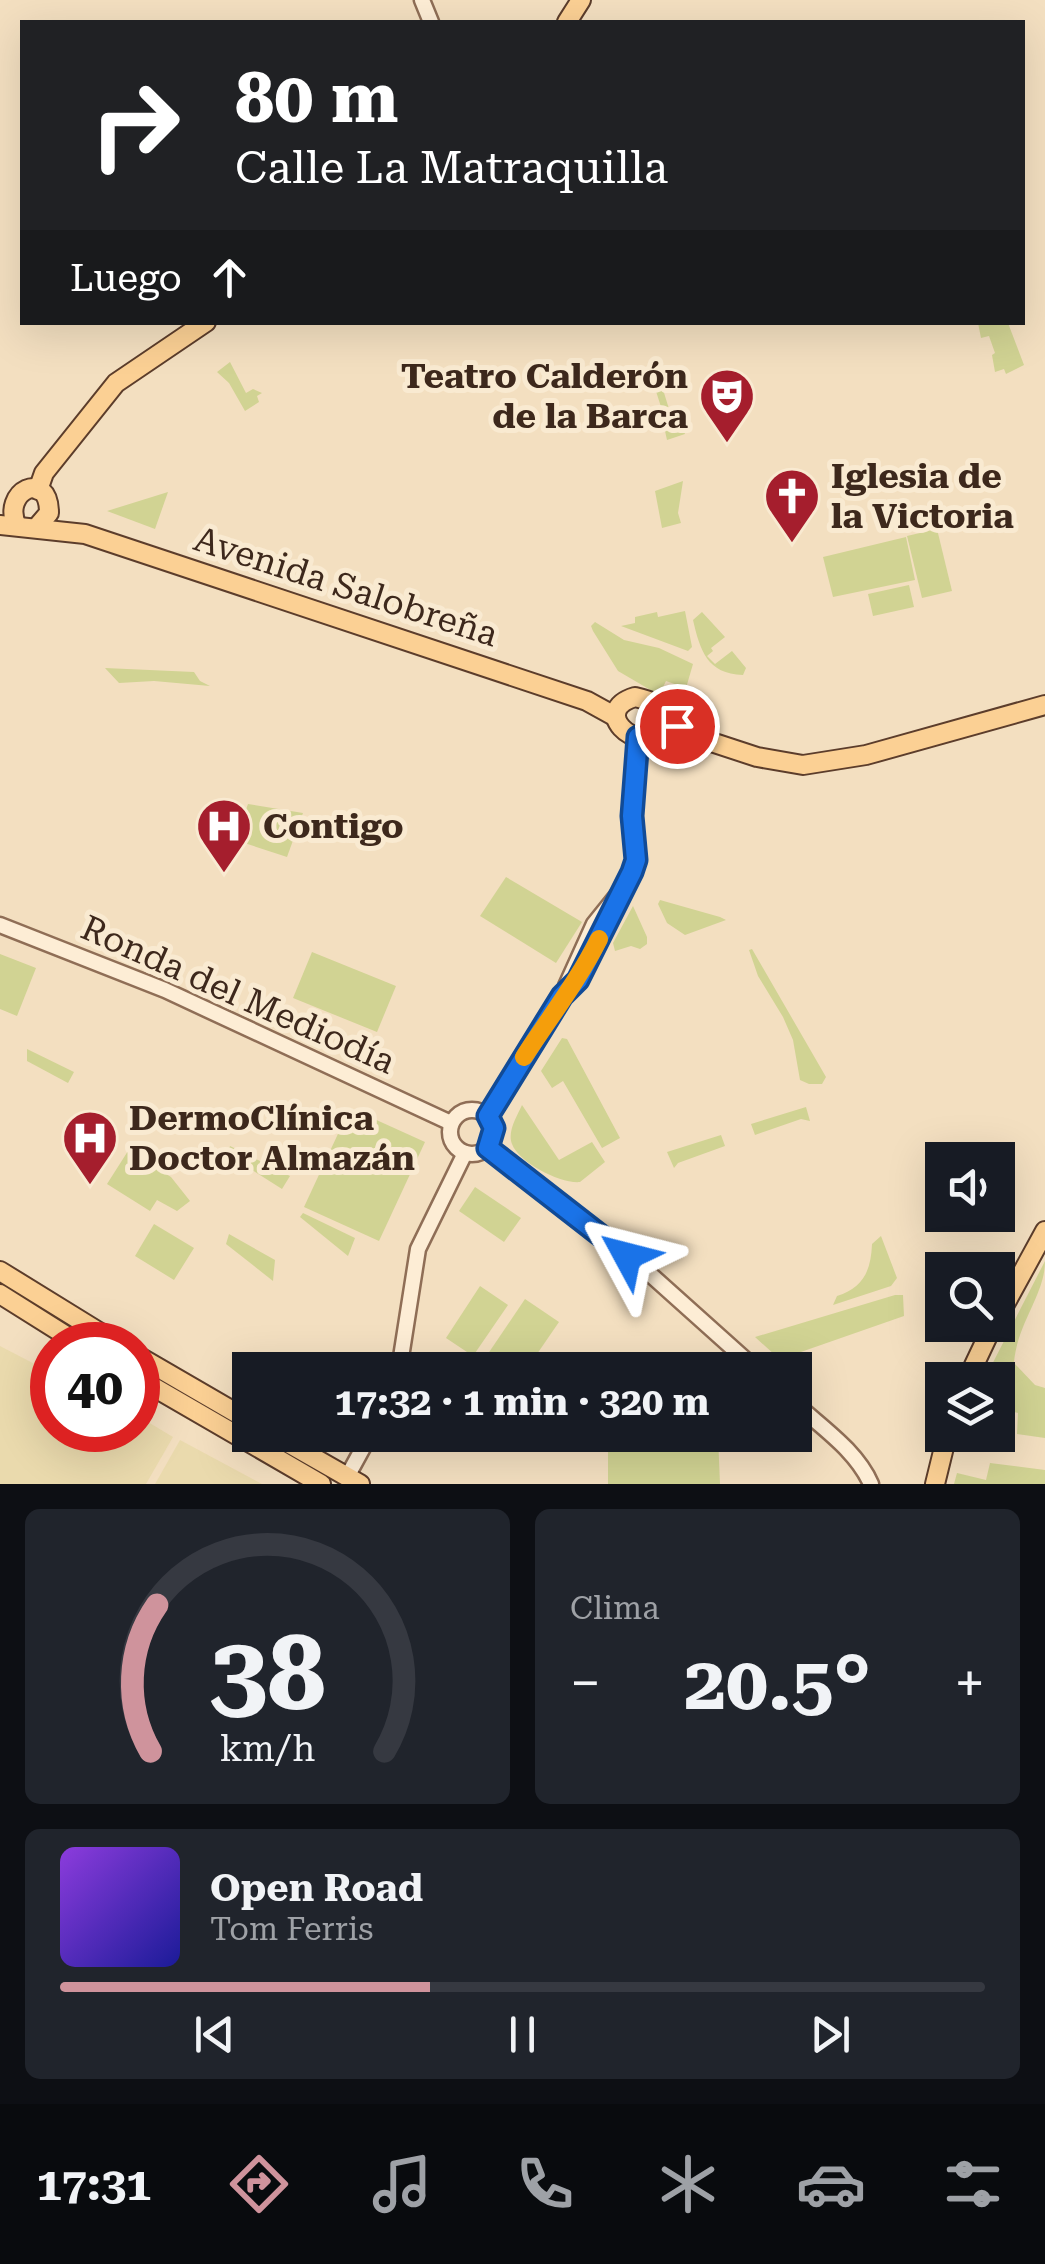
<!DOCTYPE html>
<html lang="es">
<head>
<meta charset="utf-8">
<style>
  :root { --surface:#171b24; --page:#20242c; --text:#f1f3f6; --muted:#9ea1a6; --line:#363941; --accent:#cf939c }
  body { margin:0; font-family:"Roboto Serif",serif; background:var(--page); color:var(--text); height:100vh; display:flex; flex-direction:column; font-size:38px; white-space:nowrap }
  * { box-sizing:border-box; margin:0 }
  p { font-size:32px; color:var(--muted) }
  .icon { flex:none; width:55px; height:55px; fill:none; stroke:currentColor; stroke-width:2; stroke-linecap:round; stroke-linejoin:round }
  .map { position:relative; height:1484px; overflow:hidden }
  .details { display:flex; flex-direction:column; gap:25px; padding:25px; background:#0d0f14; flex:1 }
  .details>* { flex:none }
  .top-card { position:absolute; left:20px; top:20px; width:1005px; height:305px; border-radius:0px; box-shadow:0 10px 40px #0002; background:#202124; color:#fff; overflow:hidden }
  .fabs { position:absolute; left:925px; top:1142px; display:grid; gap:20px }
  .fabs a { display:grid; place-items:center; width:90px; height:90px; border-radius:0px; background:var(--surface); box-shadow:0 10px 40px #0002; font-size:50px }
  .speed { position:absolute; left:30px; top:1322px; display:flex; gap:20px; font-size:50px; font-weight:700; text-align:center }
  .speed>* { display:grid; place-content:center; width:130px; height:130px; border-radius:50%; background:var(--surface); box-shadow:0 10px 40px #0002; line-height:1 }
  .speed .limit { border:15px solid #d22; background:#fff; color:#111 }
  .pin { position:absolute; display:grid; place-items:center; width:85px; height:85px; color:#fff; margin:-42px; border:5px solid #fff; border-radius:50%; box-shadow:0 2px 10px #0007 }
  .me { position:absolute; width:110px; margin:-55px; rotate:308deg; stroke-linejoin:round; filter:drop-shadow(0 0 8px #0008) }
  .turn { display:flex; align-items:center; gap:35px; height:210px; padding:0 50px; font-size:45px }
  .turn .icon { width:130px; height:130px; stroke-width:2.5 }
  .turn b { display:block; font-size:70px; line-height:85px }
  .then { display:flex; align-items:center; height:95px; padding:0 50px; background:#0003; gap:20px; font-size:38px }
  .big { font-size:75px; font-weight:700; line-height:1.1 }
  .details .card { flex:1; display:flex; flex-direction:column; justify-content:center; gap:15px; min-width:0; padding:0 35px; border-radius:15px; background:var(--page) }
  .details .dial { align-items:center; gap:0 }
  .dial svg { height:260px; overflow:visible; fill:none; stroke:var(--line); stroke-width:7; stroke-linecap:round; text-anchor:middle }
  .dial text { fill:var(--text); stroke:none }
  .song { display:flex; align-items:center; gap:30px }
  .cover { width:120px; height:120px; border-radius:15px; background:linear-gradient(135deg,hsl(270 70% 55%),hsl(240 70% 35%)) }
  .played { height:10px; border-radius:5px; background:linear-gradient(90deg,var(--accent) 40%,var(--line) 40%) }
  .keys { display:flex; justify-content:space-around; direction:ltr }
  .heat { display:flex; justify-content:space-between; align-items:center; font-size:55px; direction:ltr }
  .details .tiles { flex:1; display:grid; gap:25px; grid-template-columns:1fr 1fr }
  .card:last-child { grid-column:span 2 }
  .trip { position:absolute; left:232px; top:1352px; width:580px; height:100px; border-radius:0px; background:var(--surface); box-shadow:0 10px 40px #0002; font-weight:700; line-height:100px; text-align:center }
  .dock { display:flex; height:160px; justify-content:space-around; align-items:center; background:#090b0e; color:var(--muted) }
  .dock .icon { width:70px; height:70px }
  .dock .selected { color:var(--accent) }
  .dock b { font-size:45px; color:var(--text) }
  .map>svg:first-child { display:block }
</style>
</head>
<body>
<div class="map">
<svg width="1045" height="1484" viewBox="0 0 1045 1484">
  <rect width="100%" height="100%" fill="#f3dfc0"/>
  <g fill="#eadaad">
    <path d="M0 1346 52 1373V1430H138V1416L173 1437 146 1484H0Z"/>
    <path d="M180 1440 262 1484H155Z"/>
  </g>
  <g fill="#d1d393">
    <path d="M978 323H1008L1024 365 1006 374 1004 369 995 372 992 355 995 353 989 336 981 338Z"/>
    <path d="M230 362 246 393 253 389 262 393 257 396 259 402 245 411 229 383 217 372Z"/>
    <path d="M661 383 669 409 675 407 685 434 667 440 665 431 673 428 671 418 655 422 652 413 662 410 654 385Z"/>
    <path d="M683 481 678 513 681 523 662 528 655 491Z"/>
    <path d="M168 492 155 529 107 511Z"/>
    <path d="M937 529 952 591 922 598 907 536Z"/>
    <path d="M906 537 915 580 833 597 823 557Z"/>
    <path d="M909 585 914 607 873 616 868 594Z"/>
    <path d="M685 611 692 647 688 651 621 626 635 623V617L657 612 658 617Z"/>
    <path d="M702 612 725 637 711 648 713 651 707 656 715 664 732 651 746 668 743 675C707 674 700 650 693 620Z"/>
    <path d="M595 622 624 640 659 648 693 664 686 688 666 681 659 695 618 671 593 631 591 626Z"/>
    <path d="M105 668 194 672 200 681 210 686 154 681 119 683Z"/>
    <path d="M248 804 303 813 287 857 235 840Z"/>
    <path d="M506 877 582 922 556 963 480 916Z"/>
    <path d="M660 900 720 917 726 920 685 935 667 923 658 904Z"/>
    <path d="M633 906 647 937V944L640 949 631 946 615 951 613 943Z"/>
    <path d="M752 949 826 1077 822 1084H809L800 1080 793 1040 783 1017 758 976 749 950Z"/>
    <path d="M312 952 396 986 377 1032 293 998Z"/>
    <path d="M0 954 36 968 17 1016 0 1009Z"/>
    <path d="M562 1038 567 1039 620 1138 602 1148 563 1081 552 1088 541 1071Z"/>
    <path d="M27 1049 74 1072 68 1083 27 1061Z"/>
    <path d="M522 1105 559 1160 592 1142 605 1162 580 1182C561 1184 519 1163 512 1144 507 1132 517 1116 522 1105Z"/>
    <path d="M806 1107 810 1121 801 1119 755 1135 751 1124Z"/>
    <path d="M350 1108 425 1142 379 1241 304 1207Z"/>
    <path d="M721 1135 725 1146 678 1163 674 1168 667 1152Z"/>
    <path d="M230 1146 290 1176 282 1189 227 1154Z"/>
    <path d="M128 1151 171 1177 190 1201 177 1211 157 1200 150 1211 107 1184Z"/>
    <path d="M475 1187 521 1218 504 1242 459 1211Z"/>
    <path d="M303 1213 355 1238 348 1256 300 1217Z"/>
    <path d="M154 1224 194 1248 174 1280 135 1256Z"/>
    <path d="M229 1234 275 1260 273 1281 226 1244Z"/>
    <path d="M881 1236 897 1278 891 1286 833 1305 837 1296C863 1288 871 1271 872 1244Z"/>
    <path d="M1045 1261C1045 1295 1017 1323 1014 1363L1035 1385 1045 1388V1438L1017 1434 1018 1413 998 1408V1380H984Z"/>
    <path d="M480 1286 508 1305 473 1356 446 1338Z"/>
    <path d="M895 1295H903L904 1316 798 1353 800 1362 787 1366 755 1337Z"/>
    <path d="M525 1299 559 1322 526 1370H477Z"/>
    <path d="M608 1435H718L720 1484H608Z"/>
    <path d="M990 1463 1045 1470V1484H954L957 1473 986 1480Z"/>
  </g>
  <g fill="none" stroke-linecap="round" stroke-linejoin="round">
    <g stroke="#8f6e56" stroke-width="19">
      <g id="minor">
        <path d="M422 0 431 22"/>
        <path d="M0 925 165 990 451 1123"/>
        <path d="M566 986 594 924 619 893"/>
        <circle cx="472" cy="1132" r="22"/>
        <path d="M488 1116 562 996 577 980 632 872 637 860 632 816 639 737"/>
        <path d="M488 1148 651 1275 757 1370"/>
        <path d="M399 1370 418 1249 465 1153"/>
        <path d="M795 1403C822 1428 856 1450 871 1484"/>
        <path d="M347 1477 370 1435"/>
      </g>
    </g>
    <g stroke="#5c3d2b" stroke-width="22">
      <g id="major">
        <path d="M567 22 581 0"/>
        <path d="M38 490 44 473 116 383 206 322"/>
        <path d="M0 525 85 534 587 701 616 717"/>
        <path d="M17 526C0 492 49 467 49 513L37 527"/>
        <path d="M635 697C652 701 664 704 670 722L665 732C633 754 591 710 635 697Z"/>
        <path d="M665 732 690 735 757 757 803 765 866 755 1045 705"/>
        <path d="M0 1271 120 1345"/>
        <path d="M0 1294 81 1345"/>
        <path d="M998 1317 1045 1231"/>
        <path d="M138 1356 250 1421"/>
        <path d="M138 1378 321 1484"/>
        <path d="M967 1380 993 1325"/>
        <path d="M274 1435 360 1484"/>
        <path d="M935 1484 947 1435"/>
      </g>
    </g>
    <use href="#minor" stroke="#fdedd5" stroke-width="14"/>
    <use href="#major" stroke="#fbd094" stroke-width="18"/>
  </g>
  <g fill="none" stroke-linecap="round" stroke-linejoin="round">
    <g stroke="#114b97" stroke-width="25">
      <path id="route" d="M627 1256 488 1148 494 1128 488 1116 562 996 578 980 632 872 636 860 632 816 638 737 649 740 665 732 690 736 677 726"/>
    </g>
    <use href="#route" stroke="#1a73e8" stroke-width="18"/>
    <path stroke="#f59e0b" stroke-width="18" d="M524 1057C549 1018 578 981 599 939"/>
  </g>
  <defs>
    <g id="theatre-pin" transform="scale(2.875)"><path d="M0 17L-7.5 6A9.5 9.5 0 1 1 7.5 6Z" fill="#a51e2d" stroke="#f9ead1"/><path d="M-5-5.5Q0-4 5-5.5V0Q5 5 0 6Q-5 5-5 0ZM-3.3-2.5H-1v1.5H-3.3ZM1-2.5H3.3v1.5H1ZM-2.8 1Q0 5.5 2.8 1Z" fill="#fff"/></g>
    <g id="church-pin" transform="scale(2.875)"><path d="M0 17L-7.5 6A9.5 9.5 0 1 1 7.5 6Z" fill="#a51e2d" stroke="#f9ead1"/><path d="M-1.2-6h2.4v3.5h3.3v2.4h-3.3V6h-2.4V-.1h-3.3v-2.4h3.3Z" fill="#fff"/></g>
    <g id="hospital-pin" transform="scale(2.875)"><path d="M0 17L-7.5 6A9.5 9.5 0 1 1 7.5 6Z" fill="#a51e2d" stroke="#f9ead1"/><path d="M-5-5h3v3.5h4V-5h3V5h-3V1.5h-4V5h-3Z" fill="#fff"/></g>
  </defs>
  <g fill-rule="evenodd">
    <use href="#theatre-pin" x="727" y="396"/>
    <use href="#church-pin" x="792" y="496"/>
    <use href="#hospital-pin" x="224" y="826"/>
    <use href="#hospital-pin" x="90" y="1138"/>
  </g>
  <g text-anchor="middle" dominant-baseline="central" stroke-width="10" stroke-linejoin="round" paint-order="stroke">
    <g font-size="35" font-weight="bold" fill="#3d281c" stroke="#f9ead1" text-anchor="start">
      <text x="688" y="376" text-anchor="end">Teatro Calderón<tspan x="688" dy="40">de la Barca</tspan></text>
      <text x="831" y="476">Iglesia de<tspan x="831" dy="40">la Victoria</tspan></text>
      <text x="263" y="826">Contigo</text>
      <text x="129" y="1118">DermoClínica<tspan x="129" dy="40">Doctor Almazán</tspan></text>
    </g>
    <g font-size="35" fill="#3d281c" stroke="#f9ead1">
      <text transform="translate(346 587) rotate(18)">Avenida Salobreña</text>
      <text transform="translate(238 995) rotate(24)">Ronda del Mediodía</text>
    </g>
  </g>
</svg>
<div class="fabs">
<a><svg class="icon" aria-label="sound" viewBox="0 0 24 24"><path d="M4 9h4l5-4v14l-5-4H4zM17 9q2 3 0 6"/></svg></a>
<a><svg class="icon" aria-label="search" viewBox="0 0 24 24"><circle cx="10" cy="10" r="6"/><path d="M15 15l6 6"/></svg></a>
<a><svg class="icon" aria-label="layers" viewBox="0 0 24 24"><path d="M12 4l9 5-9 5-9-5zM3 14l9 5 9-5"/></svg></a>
</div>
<div class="speed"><div class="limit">40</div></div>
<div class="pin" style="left:677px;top:726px;background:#d93025"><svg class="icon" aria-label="arrive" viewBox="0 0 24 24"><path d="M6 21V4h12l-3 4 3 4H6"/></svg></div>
<svg class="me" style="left:627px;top:1256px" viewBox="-20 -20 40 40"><path d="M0-17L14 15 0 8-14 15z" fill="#1a73e8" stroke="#fff" stroke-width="4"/></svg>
<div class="trip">17:32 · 1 min · 320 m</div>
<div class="top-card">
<div class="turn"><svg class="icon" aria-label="right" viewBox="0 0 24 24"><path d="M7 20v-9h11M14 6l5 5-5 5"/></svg><div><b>80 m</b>Calle La Matraquilla</div></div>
<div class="then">Luego<svg class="icon" aria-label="ahead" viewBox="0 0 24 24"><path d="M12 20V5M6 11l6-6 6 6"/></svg></div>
</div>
</div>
<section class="details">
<div class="tiles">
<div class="card dial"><svg viewBox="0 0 100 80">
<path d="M14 69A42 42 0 1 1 86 69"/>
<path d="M14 69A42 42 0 0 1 16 24" stroke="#cf939c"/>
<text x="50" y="56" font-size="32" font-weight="700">38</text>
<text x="50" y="72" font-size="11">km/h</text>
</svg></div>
<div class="card"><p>Clima</p>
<div class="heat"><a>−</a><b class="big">20.5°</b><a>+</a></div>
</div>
<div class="card">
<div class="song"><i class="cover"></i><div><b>Open Road</b><p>Tom Ferris</p></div></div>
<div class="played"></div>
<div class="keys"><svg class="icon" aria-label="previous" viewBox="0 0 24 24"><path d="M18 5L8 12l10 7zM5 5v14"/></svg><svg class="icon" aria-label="pause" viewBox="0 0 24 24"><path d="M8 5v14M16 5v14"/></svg><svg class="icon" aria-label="next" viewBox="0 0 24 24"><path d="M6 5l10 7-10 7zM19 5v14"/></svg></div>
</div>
</div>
</section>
<nav class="dock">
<b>17:31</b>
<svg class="icon selected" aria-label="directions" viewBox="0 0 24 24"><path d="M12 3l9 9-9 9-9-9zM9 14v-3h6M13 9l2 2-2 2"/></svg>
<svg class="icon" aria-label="music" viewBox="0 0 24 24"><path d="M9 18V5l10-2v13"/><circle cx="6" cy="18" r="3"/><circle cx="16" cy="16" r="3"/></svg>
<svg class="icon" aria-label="phone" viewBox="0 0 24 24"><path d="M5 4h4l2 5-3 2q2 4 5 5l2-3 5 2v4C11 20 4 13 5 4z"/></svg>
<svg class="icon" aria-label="climate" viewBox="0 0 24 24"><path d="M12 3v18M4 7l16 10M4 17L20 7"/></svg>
<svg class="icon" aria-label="car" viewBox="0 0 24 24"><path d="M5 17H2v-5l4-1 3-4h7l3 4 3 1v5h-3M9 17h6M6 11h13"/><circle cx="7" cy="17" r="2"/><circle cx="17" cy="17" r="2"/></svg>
<svg class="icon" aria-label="filters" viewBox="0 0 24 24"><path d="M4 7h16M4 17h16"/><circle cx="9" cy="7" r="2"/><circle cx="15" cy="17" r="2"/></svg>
</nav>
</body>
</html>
